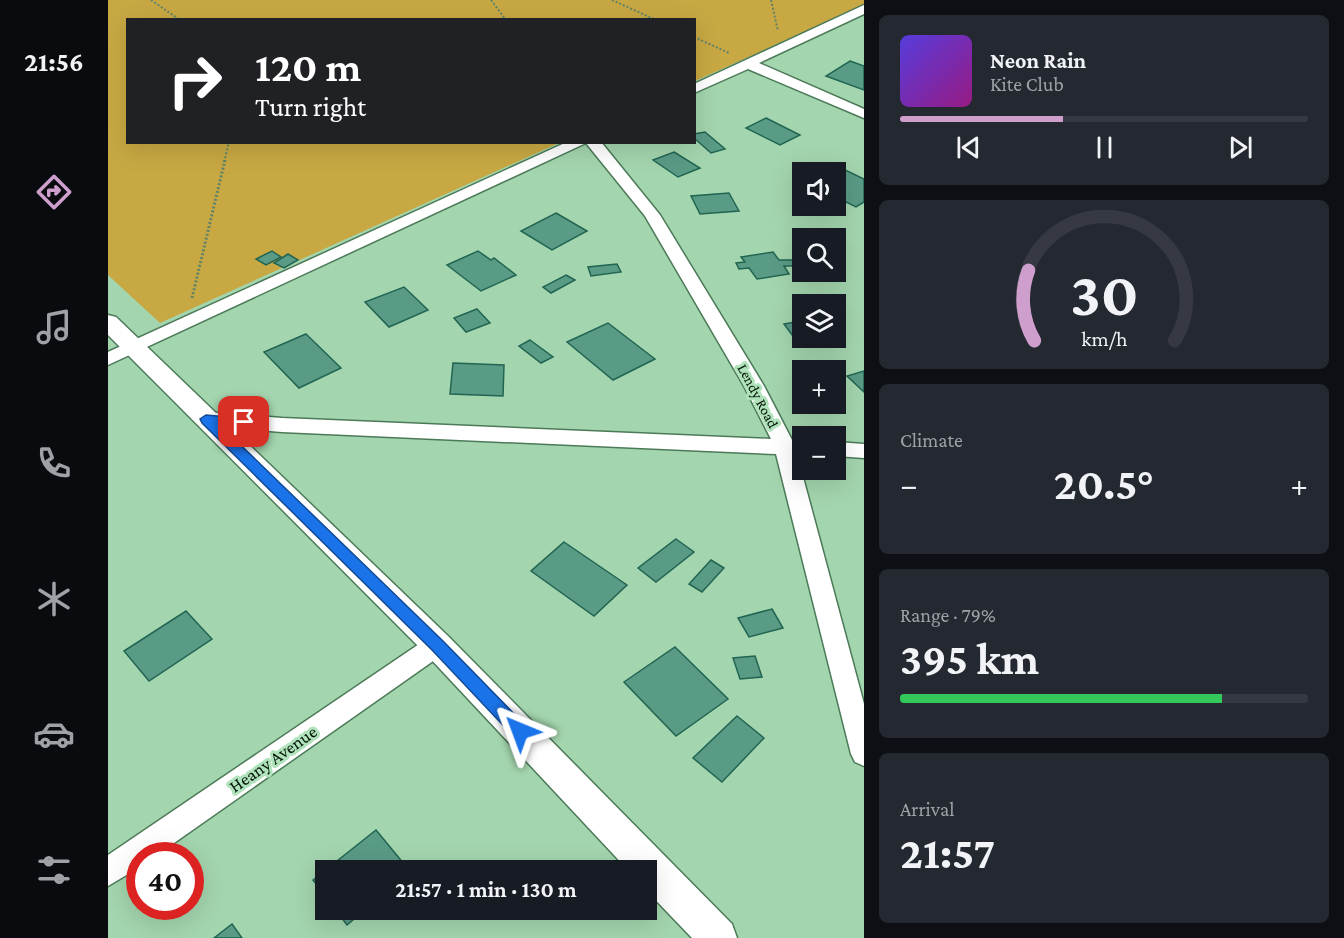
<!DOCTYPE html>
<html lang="en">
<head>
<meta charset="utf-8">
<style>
  :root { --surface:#171b24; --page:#242831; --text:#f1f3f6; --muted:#9ea1a6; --line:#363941; --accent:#ce9fcd }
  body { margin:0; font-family:"Crimson Pro",serif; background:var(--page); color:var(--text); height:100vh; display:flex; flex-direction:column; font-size:22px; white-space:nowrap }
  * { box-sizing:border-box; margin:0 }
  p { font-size:20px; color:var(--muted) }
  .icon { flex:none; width:33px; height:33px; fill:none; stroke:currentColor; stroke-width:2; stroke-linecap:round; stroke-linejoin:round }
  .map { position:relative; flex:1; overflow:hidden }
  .details { display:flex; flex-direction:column; gap:15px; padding:15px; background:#0d0f14; width:480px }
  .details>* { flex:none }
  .hud { position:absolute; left:18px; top:18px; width:570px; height:126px; border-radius:0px; box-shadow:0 6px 24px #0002; background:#202124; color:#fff; overflow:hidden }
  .fabs { position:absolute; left:684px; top:162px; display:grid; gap:12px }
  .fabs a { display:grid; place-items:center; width:54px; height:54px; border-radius:0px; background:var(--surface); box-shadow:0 6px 24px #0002; font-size:30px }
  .speed { position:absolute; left:18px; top:842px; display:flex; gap:12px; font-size:30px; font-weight:700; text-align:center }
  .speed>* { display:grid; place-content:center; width:78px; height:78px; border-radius:50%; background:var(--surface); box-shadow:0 6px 24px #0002; line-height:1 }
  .speed .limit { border:9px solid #d22; background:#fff; color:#111 }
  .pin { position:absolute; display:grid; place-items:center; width:51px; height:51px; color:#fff; margin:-26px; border-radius:12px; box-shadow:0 3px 9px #0006 }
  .me { position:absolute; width:66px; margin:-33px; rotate:316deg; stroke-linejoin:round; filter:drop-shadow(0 0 4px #0008) }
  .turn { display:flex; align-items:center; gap:21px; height:126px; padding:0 30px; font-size:27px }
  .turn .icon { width:78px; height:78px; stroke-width:2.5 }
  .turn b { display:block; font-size:42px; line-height:51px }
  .big { font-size:45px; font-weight:700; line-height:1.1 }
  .details .widget { flex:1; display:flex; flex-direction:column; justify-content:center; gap:9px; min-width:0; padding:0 21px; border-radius:9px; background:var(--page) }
  .details .dial { align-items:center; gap:0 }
  .dial svg { height:156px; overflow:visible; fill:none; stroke:var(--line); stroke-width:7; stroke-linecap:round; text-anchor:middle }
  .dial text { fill:var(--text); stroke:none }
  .song { display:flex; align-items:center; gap:18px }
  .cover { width:72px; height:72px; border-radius:9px; background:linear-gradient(135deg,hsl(250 70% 55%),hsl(310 70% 35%)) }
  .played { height:6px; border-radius:3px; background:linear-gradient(90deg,var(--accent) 40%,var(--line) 40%) }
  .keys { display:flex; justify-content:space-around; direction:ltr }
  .heat { display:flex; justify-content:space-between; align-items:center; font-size:33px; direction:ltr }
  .charge { height:9px; border-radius:4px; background:linear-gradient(90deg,#34c759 79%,var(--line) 0) }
  .trip { position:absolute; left:207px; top:860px; width:342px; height:60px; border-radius:0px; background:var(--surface); box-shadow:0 6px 24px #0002; font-weight:700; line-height:60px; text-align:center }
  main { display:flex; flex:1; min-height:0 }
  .tab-bar { display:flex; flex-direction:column; width:108px; justify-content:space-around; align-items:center; background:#090b0e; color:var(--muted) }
  .tab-bar .icon { width:42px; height:42px }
  .tab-bar .current { color:var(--accent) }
  .tab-bar b { font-size:27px; color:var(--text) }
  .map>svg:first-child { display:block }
</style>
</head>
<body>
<main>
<nav class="tab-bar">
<b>21:56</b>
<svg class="icon current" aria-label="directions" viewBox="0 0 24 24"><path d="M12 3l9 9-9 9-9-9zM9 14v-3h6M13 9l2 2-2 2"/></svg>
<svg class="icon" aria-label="music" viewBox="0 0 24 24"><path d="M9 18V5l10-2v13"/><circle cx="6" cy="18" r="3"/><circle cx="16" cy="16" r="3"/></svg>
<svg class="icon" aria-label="phone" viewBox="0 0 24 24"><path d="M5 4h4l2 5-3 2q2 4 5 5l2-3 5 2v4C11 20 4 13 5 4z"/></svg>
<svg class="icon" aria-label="climate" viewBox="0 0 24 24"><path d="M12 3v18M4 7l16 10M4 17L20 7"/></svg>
<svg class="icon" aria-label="car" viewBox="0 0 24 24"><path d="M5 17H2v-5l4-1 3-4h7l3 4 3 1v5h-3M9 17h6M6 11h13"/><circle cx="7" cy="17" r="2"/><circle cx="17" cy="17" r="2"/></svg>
<svg class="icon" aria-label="filters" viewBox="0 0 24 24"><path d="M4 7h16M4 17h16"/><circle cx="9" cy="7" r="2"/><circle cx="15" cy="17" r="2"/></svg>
</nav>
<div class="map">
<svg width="756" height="938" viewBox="0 0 756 938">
  <rect width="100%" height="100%" fill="#a3d5ae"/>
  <path fill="#c8a843" d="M0 0H756V5L587 81 586 20H20V142L451 143 52 323 0 275Z"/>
  <g fill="#5a9b86" stroke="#216552" stroke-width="1.5">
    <path d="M742 61 756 66V90L718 76Z"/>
    <path d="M658 118 692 135 672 145 638 128Z"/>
    <path d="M597 132 617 149 603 153 586 138V134Z"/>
    <path d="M566 152 592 168 570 177 545 160Z"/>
    <path d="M733 168 756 179V202L748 207 728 197V172H726Z"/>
    <path d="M621 193 631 211 592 214 583 196Z"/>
    <path d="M448 213 479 231 444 250 413 231Z"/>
    <path d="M164 251 173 257 158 265 148 259Z"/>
    <path d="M370 251 383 260 386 258 408 275 373 291 339 265Z"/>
    <path d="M665 252 671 260H687L690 266H676L681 274 649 279 641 268 631 269 628 263 637 262 633 257Z"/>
    <path d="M180 254 190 260 176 268 166 263Z"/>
    <path d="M509 264 513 272 483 276 480 267Z"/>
    <path d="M458 275 467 280 443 293 435 287Z"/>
    <path d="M296 287 320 310 281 327 257 302Z"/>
    <path d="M369 309 382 323 358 332 346 318Z"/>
    <path d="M694 321V338H718L690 343 676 324Z"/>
    <path d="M500 323 547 359 505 380 459 342Z"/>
    <path d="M198 334 233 368 191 388 156 352Z"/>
    <path d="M422 340 445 357 433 363 411 346Z"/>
    <path d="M345 363 396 365 395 396 342 394Z"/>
    <path d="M756 371V392L739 376Z"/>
    <path d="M568 539 586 552 548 582 530 568Z"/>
    <path d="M456 542 519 585 486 616 423 571Z"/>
    <path d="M603 560 616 568 594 592 581 584Z"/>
    <path d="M664 609 675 628 641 637 630 618Z"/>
    <path d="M78 611 104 639 41 681 16 651Z"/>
    <path d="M567 647 620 699 568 736 516 682Z"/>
    <path d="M647 656 654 677 632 679 625 658Z"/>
    <path d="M629 716 656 738 614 782 585 758Z"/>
    <path d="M268 830 301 870H218V896L205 880Z"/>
    <path d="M227 909H258L239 925Z"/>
    <path d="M124 924 134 938H106Z"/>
  </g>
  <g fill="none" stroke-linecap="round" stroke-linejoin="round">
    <g stroke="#4c7a58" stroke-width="3">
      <g id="minor">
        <path d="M756 5V14L651 63 756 109V118L640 69 586 93V84Z"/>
        <path d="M459 142H493L552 215 656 386 684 440 694 441V455H689L756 704V766L747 762 743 754 668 454 174 432 98 426 91 424 88 419 91 414 98 412 174 418 663 439 636 386 537 216 478 143 0 365V352Z"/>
        <path d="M728 442 756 444V458L728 456Z"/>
        <path d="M329 635 338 638 341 645 338 652 49 855H32V867L0 886V855L320 638Z"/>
      </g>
    </g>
    <g stroke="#4c7a58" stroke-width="3">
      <path id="tertiary" d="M0 315 8 317 340 636 624 924 629 938H584L538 890V870H520L318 654 0 335Z"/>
    </g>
    <g stroke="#608468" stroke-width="2" stroke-dasharray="2 2" stroke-linecap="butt">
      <path d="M43 0 72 20"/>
      <path d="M383 0 398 20"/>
      <path d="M504 0 548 20"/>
      <path d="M663 0 670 31"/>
      <path d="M586 37 621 53"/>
      <path d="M116 162 121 142"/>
    </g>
    <path stroke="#608468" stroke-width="3" stroke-dasharray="2 2" stroke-linecap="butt" d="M84 298 117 160"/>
    <use href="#minor" fill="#fff" fill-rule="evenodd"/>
    <use href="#tertiary" fill="#fff" fill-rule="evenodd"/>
  </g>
  <path fill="#1a73e8" stroke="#114b97" stroke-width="1.5" d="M98 415 141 419 143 422 141 426 112 425 335 641 418 726 420 731 418 737 412 739 406 737 324 650 94 423 92 419Z"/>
  <g text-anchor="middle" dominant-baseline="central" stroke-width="6" stroke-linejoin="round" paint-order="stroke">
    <g font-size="15" fill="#021306" stroke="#b0e2bb">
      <text transform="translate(650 396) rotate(62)">Lendy Road</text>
    </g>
    <g font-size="18" fill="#021306" stroke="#b0e2bb">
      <text transform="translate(165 759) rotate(-35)">Heany Avenue</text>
    </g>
  </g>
</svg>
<div class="fabs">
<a><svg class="icon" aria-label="sound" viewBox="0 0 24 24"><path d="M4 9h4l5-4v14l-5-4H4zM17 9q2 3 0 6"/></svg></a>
<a><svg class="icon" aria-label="search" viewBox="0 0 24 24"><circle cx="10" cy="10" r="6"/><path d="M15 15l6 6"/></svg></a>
<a><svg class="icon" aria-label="layers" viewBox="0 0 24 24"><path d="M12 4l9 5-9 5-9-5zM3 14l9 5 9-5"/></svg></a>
<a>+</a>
<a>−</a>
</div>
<div class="speed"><div class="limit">40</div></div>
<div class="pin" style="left:136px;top:422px;background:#d93025"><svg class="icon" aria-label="arrive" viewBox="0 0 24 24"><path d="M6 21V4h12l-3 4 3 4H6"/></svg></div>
<svg class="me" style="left:412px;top:731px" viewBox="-20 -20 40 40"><path d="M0-17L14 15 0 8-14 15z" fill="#1a73e8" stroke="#fff" stroke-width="4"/></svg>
<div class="trip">21:57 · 1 min · 130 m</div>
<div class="hud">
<div class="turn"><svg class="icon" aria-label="right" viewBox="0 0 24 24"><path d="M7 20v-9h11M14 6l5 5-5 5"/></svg><div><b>120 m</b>Turn right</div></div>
</div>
</div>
<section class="details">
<div class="widget">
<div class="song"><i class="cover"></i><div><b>Neon Rain</b><p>Kite Club</p></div></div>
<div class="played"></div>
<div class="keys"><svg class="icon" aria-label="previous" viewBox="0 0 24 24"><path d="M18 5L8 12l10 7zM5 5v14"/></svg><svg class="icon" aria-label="pause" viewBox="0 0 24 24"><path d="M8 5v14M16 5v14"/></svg><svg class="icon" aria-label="next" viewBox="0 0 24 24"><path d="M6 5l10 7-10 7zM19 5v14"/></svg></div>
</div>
<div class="widget dial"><svg viewBox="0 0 100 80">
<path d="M14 69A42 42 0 1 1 86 69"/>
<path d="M14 69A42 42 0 0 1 11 33" stroke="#ce9fcd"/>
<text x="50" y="56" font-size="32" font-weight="700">30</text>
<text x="50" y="72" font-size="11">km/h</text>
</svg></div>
<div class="widget"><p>Climate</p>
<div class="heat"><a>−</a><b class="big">20.5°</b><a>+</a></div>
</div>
<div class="widget"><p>Range · 79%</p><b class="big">395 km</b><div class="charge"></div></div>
<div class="widget"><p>Arrival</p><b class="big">21:57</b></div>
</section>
</main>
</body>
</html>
